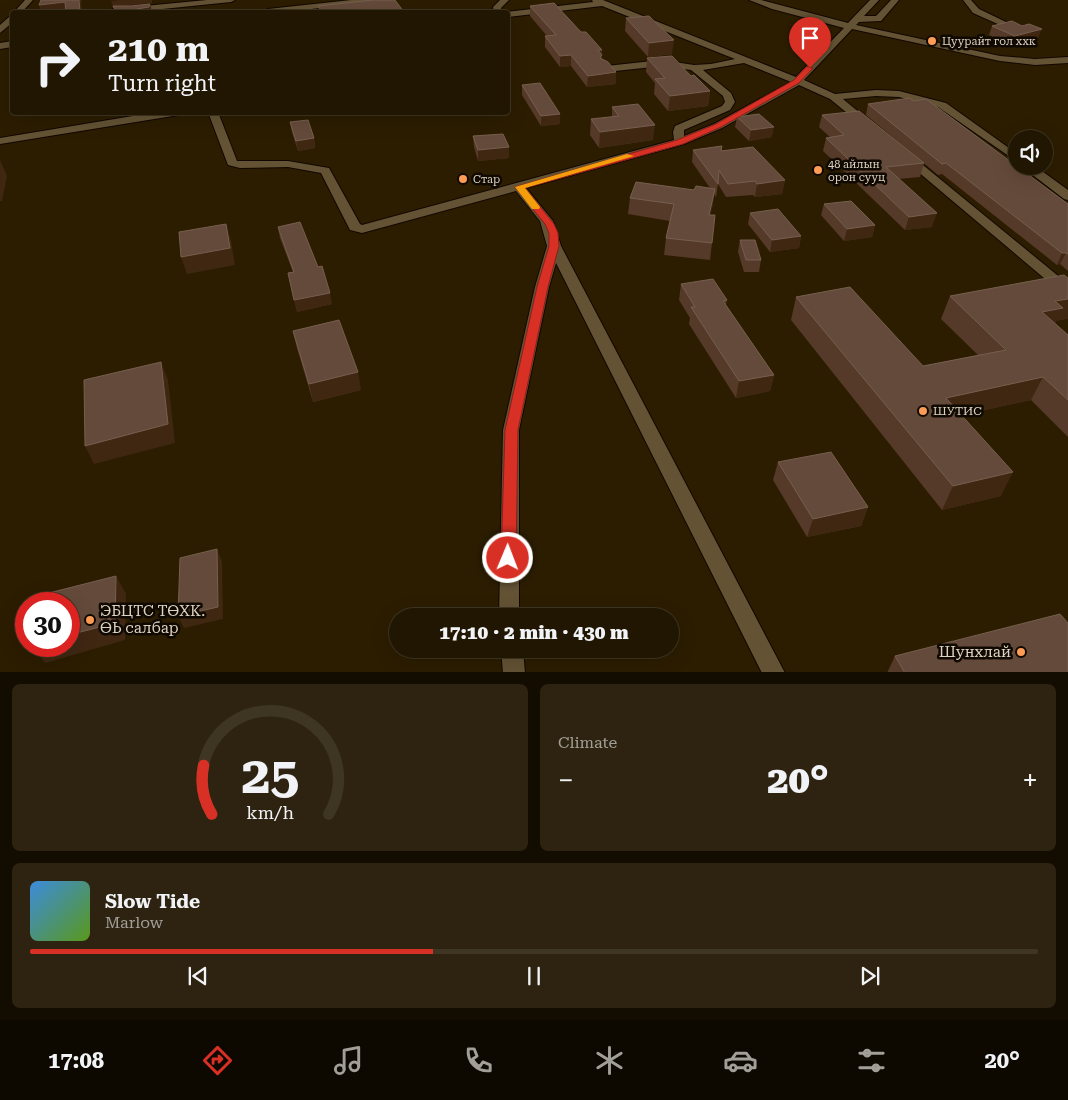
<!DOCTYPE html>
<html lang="en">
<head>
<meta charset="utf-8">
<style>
  :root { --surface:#211601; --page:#2d2310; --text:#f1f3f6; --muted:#a29f99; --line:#3e3523; --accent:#d93025 }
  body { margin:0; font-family:"Roboto Serif",serif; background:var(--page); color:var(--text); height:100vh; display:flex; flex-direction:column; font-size:19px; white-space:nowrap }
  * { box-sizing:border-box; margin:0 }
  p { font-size:16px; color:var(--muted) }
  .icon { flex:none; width:28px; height:28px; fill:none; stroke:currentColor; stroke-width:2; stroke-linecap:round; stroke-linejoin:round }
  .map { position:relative; height:672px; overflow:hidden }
  .drawer { display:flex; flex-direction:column; gap:12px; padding:12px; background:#120c01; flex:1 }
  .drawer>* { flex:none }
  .hud { position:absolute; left:10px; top:10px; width:500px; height:105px; border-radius:5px; box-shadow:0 5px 20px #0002,0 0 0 1px var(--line); background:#211601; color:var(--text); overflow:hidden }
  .buttons { position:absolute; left:1008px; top:130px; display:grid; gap:10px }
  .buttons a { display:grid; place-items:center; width:45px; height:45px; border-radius:50%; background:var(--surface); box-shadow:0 5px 20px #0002,0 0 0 1px var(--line); font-size:25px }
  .speed { position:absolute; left:15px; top:592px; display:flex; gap:10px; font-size:25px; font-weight:700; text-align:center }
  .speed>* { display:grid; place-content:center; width:65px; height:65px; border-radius:50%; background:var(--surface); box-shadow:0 5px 20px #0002,0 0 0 1px var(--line); line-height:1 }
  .speed .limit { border:8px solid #d22; background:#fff; color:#111 }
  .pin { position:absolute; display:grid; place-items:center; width:42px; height:42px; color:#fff; margin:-51px -21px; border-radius:50% 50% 50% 0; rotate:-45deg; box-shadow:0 0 5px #0007 }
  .pin .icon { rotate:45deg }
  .me { position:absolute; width:55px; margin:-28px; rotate:1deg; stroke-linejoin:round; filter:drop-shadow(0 0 4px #0008) }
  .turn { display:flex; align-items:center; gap:18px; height:105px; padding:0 15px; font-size:22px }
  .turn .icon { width:65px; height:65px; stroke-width:2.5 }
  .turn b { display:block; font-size:35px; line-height:42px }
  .big { font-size:38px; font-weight:800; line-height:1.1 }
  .drawer .tile { flex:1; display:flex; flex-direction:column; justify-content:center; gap:8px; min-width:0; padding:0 18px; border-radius:8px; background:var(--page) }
  .drawer .dial { align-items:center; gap:0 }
  .dial svg { height:130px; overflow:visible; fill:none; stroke:var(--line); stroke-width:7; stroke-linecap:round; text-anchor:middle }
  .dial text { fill:var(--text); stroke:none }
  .song { display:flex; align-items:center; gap:15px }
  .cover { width:60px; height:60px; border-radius:8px; background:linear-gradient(135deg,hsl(210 70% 55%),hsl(90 70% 35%)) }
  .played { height:5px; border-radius:2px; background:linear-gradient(90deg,var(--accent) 40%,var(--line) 40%) }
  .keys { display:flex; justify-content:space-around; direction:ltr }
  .heat { display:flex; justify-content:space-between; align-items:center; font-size:28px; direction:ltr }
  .drawer .tiles { flex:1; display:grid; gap:12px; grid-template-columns:1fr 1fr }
  .tile:last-child { grid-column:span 2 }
  .trip { position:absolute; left:389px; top:608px; width:290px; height:50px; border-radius:25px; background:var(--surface); box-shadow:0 5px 20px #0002,0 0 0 1px var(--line); font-weight:800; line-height:50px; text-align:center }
  .dock { display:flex; height:80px; justify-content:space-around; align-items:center; background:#0d0900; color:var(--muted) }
  .dock .icon { width:35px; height:35px }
  .dock .selected { color:var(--accent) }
  .dock b { font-size:22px; color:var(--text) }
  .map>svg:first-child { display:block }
</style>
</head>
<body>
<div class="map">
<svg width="1068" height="673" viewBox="0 0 1068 673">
  <rect width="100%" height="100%" fill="#2c1d01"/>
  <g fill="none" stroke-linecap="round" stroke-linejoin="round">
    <g stroke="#120700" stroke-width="2">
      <g id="minor">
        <path d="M25 0H33L22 12H14Z"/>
        <path d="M207 0H235L231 2 133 12H109L113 9Z"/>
        <path d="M351 0H376L372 2 285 12H264L268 9Z"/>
        <path d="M500 0H509L501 8 502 12H494L493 7Z"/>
        <path d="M592 0H603L796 77 844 28 772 9 749 0H761L848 23 870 0H879L864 16H876L891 0H899L881 21 859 22 856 25 1000 56 1035 59 1068 57V63L1035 65 1000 61 852 29 804 80 835 94 876 90 899 91 946 103 1016 153V161L938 107 899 97 876 96 843 99 871 122 872 124 867 127 863 126 830 99 799 85 722 128 684 144 526 188 553 221 561 246 785 673H762L556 263 549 287 519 430V616H499L503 430 535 287 547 246 540 221 516 191 362 233 350 230 321 173 288 167 240 168 228 165 208 112H218L237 161H288L329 168 360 224 362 225 674 140 673 132 675 126 722 106 725 102 723 96 691 70 662 66 606 72 601 69 606 66 662 60 694 65 711 64 735 59 602 6 508 17V12H505L593 2ZM744 63 791 82 714 124 684 136V130L730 110 735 102 731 93 703 70Z"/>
        <path d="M963 0H971L979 9 1025 31 1018 33 973 13Z"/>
        <path d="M9 17H12V23L0 33V25Z"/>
        <path d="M12 41V47L0 49V43Z"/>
        <path d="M157 112H184L179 115 0 144V138Z"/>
        <path d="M908 155 912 156 1068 284V295L1063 294 904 160 902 158Z"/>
        <path d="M1021 166H1035L1068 190V200L1064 199Z"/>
        <path d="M501 649H523L525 673H503Z"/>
      </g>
    </g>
    <use href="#minor" fill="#635234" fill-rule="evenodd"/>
  </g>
  <g fill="#553929">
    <path d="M530 6 581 32 602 50V59L616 72V84L587 87 571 66 560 67 545 47V36H547L530 16Z"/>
    <path d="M626 18 672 54 648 57 625 31Z"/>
    <path d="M992 26 1038 38 1012 45 989 35Z"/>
    <path d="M647 58 691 76 710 91 708 106 668 111 654 94 655 83 646 72Z"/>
    <path d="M522 85 560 114V124L541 126 522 95Z"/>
    <path d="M913 101 1068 204V271L1060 264 1057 265 942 174 938 175 866 115 868 104Z"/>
    <path d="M612 107 653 140 599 148 590 135 591 119 612 117Z"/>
    <path d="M822 115 924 163 920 177 899 179 932 227 905 230 823 151 826 138 830 137 819 127Z"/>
    <path d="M737 117 772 137 749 141 735 127Z"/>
    <path d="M290 122 314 138 315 148 298 151 292 132Z"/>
    <path d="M473 136 509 147V158L478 161 474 147Z"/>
    <path d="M693 150 721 151 785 180 782 194 755 197 753 195 726 197 718 184 716 197 714 194 710 215 712 243 710 260 664 255 666 238 670 221 628 214 630 198 710 188 692 162Z"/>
    <path d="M824 204 875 225 872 237 844 241 821 215Z"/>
    <path d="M750 213 801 236 799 248 770 252 748 224Z"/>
    <path d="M278 227 332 304 297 312 288 273 293 272 280 238Z"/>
    <path d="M740 240 761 260 759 272H744L738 252Z"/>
    <path d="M681 284 727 300 726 305 774 375 770 391 736 398 689 324 690 318 679 300Z"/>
    <path d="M950 296 1056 321 1055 324 1068 335V437L1031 400 962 415 1001 496 942 510 791 320 796 297 923 366 978 355 941 319Z"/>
    <path d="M293 331 361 390 313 402 297 348Z"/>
    <path d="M778 462 868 507 861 526 807 537 773 480Z"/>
    <path d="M895 656 1068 673H887Z"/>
  </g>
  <g fill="#3f2712">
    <path d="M79 0H82L81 2 82 12H80Z"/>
    <path d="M119 0H152V3L113 7 111 1Z"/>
    <path d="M65 2 68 10 41 12 39 5Z"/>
    <path d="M150 4 152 12H137V9Z"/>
    <path d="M1042 29 1038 38 1012 45 1015 36Z"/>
    <path d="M674 40 672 54 648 57 649 43Z"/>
    <path d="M598 50H602V66Z"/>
    <path d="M571 55V66L560 67V56Z"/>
    <path d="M616 72V84L587 87 588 76Z"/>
    <path d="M710 91 708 106 668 111 670 96Z"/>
    <path d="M560 114V124L541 126V116Z"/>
    <path d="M655 125 653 140 599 148 600 132Z"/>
    <path d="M774 127 772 137 749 141 751 130Z"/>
    <path d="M314 138 315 148 298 151 296 141Z"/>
    <path d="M509 147V158L478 161V150Z"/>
    <path d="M0 160 7 176 2 201H0Z"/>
    <path d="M785 180 782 194 755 197 757 184Z"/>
    <path d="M715 189 713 205 706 231 709 215Z"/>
    <path d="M937 213 932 227 905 230 909 217Z"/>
    <path d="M226 224 231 241 235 265 187 274 181 257Z"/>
    <path d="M875 225 872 237 844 241 847 229Z"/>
    <path d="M801 236 799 248 770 252 772 240Z"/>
    <path d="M1062 253H1066L1060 264 1057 265Z"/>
    <path d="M330 293 332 304 297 312 294 300Z"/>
    <path d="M1068 299V319L1056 321 1052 331 1042 312 1055 301Z"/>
    <path d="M161 362 168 380 175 443 94 464 85 446Z"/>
    <path d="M358 372 361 390 313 402 309 384Z"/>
    <path d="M774 375 770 391 736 398 739 381Z"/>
    <path d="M1043 377 1031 400 936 421 946 398Z"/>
    <path d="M1013 472 1001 496 942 510 953 486Z"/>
    <path d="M868 507 861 526 807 537 813 519Z"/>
    <path d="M217 549 222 562 223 619 184 628 178 616Z"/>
    <path d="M116 576 126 594 125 640 45 663 33 646H69V635Z"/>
  </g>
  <g fill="#644a3a" stroke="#765f4f">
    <path d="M41 0H79L80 12H66L65 2 39 5Z"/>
    <path d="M373 0H395L404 12H322L318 6Z"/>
    <path d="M554 3 581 32H586L602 50H598L602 55 600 58 608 62 616 72 588 76 571 55 560 56 545 36 556 35 530 6Z"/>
    <path d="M150 4 149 7 137 9V12H116L113 6H131Z"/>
    <path d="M649 16 674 40 649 43 626 18Z"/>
    <path d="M1012 21 1022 26 1029 24 1042 29 1015 36 992 26Z"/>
    <path d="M672 56 691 76 694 75 710 91 670 96 655 79 665 78 647 58Z"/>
    <path d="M540 83 560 114 541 116 522 85Z"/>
    <path d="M910 98 913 101 926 99 1068 204V254L1066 253H1062L946 163 942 164 868 104Z"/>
    <path d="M638 104 655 125 600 132 591 119 619 116 612 107Z"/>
    <path d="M859 111 924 163 886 167 937 213 909 217 826 138 844 135 822 115Z"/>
    <path d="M759 114 774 127 751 130 737 117Z"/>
    <path d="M308 120 314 138 296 141 290 122Z"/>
    <path d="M503 134 509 147 478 150 473 136Z"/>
    <path d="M722 146 721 151 753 147 785 180 757 184 755 181 728 184 719 170 718 184 693 150Z"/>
    <path d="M636 182 694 190 696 186 715 189 709 215H715L712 243 666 238 674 204 630 198Z"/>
    <path d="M851 201 875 225 847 229 824 204Z"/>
    <path d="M778 209 801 236 772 240 750 213Z"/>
    <path d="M300 222 318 267 322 266 330 293 294 300 288 273 294 272 278 227Z"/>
    <path d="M226 224 230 248 181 257 179 232Z"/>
    <path d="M740 240H755L761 260H746Z"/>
    <path d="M1064 275 1068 278V299L1055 301 1063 308 1042 312 1068 335V400L1043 377 946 398 1013 472 953 486 796 297 850 287 923 366 1006 350 950 296Z"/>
    <path d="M713 279 727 300 723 301 774 375 739 381 691 307H695L681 284Z"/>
    <path d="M339 320 358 372 309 384 293 331Z"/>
    <path d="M161 362 168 424 85 446 84 380Z"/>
    <path d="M831 452 868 507 813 519 778 462Z"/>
    <path d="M217 549 218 607 178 616 180 558Z"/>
    <path d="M116 576 115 623 69 635V604H37V596Z"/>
    <path d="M1060 614 1068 623V673H905L895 656Z"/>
  </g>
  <path fill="#d93025" stroke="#8d1f18" d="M807 66 813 68 799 83 721 127 683 144 525 188 554 224 558 233 559 246 548 287 518 430 516 558 514 562 508 564 503 562 501 558 505 430 537 287 549 246V233L545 224 515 187 677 140 716 124 794 80Z"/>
  <path fill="#f59e0b" d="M627 154 634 156 525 188 540 207 539 209H532L515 187Z"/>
  <g fill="#fd9c56" stroke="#0f0901" stroke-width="2">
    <circle cx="932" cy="41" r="5"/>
    <circle cx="818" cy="170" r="5"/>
    <circle cx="463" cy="179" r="5"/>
    <circle cx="923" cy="411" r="5"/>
    <circle cx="90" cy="620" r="5"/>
    <circle cx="1021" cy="652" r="5"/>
  </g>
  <g text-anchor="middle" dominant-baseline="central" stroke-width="5" stroke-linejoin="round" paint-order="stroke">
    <g font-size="11" fill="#dcd2c2" stroke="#0f0901" text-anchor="start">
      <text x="942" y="41">Цуурайт гол ххк</text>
      <text x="828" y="164">48 айлын<tspan x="828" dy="13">орон сууц</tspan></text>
      <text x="473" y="179">Стар</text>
    </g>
    <g font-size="12" fill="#dcd2c2" stroke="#0f0901" text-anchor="start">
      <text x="933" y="411">ШУТИС</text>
    </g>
    <g font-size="15" fill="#dcd2c2" stroke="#0f0901" text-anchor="start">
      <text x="100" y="611">ЭБЦТС ТӨХК.<tspan x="100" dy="17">ӨЬ салбар</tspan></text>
      <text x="1011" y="652" text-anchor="end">Шунхлай</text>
    </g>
  </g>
</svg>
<div class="buttons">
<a><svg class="icon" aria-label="sound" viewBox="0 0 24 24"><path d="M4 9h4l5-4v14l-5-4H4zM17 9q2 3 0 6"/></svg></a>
</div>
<div class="speed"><div class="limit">30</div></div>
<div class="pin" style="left:810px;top:68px;background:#d93025"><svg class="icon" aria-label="arrive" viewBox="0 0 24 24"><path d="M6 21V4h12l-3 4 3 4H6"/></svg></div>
<svg class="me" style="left:508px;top:558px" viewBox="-20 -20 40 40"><circle r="17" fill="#d93025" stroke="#fff" stroke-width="3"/><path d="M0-11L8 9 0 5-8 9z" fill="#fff"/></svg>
<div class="trip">17:10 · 2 min · 430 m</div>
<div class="hud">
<div class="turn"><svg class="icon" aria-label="right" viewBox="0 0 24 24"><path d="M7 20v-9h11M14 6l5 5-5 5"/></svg><div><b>210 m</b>Turn right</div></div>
</div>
</div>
<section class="drawer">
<div class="tiles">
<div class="tile dial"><svg viewBox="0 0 100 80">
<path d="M14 69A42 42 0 1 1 86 69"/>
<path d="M14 69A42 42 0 0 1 9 39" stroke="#d93025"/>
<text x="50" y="56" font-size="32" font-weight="700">25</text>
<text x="50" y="72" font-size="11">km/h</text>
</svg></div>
<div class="tile"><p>Climate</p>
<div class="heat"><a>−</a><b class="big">20°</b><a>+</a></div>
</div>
<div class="tile">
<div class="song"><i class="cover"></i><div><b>Slow Tide</b><p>Marlow</p></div></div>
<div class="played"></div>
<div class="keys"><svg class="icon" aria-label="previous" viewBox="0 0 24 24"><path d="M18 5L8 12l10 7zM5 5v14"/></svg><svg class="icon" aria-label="pause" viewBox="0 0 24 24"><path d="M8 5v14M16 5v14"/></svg><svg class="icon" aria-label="next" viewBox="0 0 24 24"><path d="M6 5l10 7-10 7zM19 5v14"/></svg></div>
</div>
</div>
</section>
<nav class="dock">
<b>17:08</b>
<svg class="icon selected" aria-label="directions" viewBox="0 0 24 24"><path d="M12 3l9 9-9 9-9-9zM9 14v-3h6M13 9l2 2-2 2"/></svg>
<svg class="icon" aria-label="music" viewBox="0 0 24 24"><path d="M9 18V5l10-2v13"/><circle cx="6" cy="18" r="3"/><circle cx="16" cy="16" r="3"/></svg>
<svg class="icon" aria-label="phone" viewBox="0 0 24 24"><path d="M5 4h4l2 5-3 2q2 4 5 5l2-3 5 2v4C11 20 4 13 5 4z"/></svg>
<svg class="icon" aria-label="climate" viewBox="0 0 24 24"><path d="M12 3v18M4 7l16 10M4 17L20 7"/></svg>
<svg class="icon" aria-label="car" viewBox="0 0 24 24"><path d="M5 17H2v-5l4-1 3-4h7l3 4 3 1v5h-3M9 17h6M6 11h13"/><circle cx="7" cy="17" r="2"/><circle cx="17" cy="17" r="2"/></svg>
<svg class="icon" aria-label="filters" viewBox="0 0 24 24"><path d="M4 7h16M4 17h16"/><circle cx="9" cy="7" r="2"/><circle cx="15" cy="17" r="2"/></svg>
<b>20°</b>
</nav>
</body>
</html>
